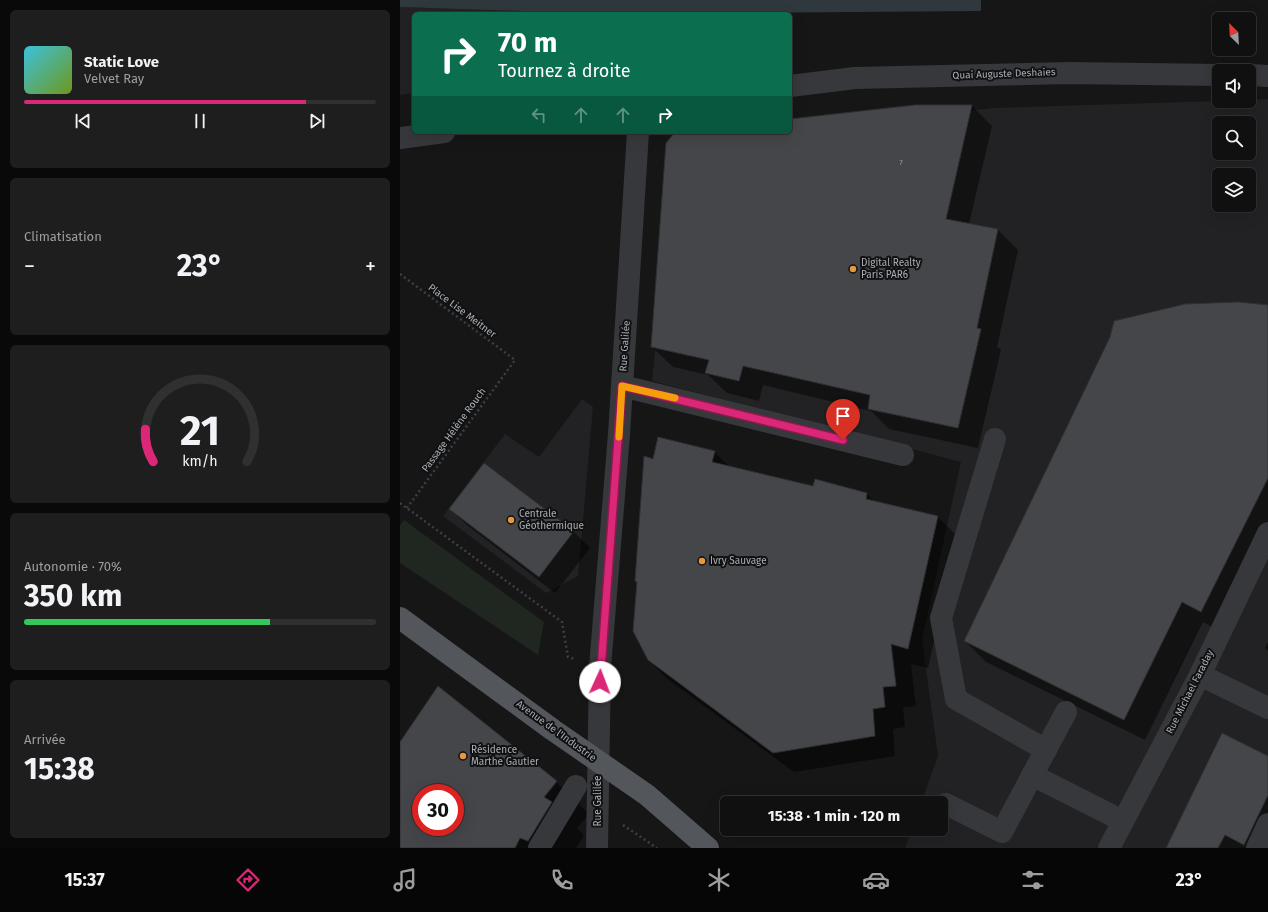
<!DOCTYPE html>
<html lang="fr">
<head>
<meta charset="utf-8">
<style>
  :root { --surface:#101011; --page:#1e1e1f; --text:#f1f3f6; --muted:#9c9d9f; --line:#303031; --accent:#db2777 }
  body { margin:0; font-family:"Fira Sans",sans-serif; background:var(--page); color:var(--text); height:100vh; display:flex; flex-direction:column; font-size:15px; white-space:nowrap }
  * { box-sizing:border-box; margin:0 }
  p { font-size:13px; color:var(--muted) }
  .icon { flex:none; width:22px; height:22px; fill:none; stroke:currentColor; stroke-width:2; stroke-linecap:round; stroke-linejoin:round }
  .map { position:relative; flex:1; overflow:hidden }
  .panel { display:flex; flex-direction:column; gap:10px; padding:10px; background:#090909; width:400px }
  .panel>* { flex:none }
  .guide { position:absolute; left:12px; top:12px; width:380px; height:122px; border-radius:6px; box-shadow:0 4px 16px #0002,0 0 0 1px var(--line); background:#0b6e4f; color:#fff; overflow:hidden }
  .needle { width:26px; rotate:336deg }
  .controls { position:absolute; left:812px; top:12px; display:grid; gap:8px }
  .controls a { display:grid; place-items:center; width:44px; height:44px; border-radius:6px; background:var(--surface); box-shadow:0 4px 16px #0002,0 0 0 1px var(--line); font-size:20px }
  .speed { position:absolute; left:12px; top:784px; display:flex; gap:8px; font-size:20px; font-weight:700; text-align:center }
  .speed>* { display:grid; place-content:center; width:52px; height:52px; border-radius:50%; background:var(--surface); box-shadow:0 4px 16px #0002,0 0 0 1px var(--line); line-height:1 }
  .speed .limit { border:6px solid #d22; background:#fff; color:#111 }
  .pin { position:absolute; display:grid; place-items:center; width:34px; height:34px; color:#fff; margin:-41px -17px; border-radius:50% 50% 50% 0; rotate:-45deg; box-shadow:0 0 4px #0007 }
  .pin .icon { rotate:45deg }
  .me { position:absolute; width:44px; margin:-22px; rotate:2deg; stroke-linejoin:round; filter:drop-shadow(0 0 3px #0008) }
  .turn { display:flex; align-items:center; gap:14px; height:84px; padding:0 20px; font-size:18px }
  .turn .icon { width:52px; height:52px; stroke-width:2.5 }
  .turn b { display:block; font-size:28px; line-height:34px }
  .lanes { display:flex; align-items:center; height:38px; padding:0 20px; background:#0003; justify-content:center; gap:20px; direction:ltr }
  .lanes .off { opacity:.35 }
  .big { font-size:30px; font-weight:700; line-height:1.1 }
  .panel .widget { flex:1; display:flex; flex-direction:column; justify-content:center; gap:6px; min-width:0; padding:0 14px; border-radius:6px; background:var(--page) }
  .panel .dial { align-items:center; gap:0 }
  .dial svg { height:104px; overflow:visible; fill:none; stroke:var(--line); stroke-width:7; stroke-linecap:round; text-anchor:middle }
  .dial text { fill:var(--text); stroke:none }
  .song { display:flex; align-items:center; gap:12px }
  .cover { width:48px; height:48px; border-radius:6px; background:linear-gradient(135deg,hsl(190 70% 55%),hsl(80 70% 35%)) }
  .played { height:4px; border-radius:2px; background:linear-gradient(90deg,var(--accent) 80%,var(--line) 80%) }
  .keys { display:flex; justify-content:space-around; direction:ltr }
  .heat { display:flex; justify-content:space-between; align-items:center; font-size:22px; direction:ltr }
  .charge { height:6px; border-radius:3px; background:linear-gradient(90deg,#34c759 70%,var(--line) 0) }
  .trip { position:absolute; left:320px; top:796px; width:228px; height:40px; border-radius:6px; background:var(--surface); box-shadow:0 4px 16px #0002,0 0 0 1px var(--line); font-weight:700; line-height:40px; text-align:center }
  .menu { display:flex; height:64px; justify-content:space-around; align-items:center; background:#060607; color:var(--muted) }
  .menu .icon { width:28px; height:28px }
  .menu .on { color:var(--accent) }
  .menu b { font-size:18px; color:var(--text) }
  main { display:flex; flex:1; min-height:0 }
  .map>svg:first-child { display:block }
</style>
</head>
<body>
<main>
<section class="panel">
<div class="widget">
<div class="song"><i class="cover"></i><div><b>Static Love</b><p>Velvet Ray</p></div></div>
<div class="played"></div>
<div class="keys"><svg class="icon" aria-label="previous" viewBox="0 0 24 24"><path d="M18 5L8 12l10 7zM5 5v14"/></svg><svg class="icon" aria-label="pause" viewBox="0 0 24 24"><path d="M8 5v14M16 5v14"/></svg><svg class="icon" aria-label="next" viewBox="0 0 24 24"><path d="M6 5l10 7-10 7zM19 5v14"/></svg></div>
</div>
<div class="widget"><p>Climatisation</p>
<div class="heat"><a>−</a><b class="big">23°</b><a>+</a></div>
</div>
<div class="widget dial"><svg viewBox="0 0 100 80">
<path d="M14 69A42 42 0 1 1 86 69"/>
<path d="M14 69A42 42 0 0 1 8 44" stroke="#db2777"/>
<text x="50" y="56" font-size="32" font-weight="700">21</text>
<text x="50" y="72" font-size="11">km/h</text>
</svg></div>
<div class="widget"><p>Autonomie · 70%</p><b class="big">350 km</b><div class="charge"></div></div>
<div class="widget"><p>Arrivée</p><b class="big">15:38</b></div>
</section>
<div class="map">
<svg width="868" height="848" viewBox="0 0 868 848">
  <rect width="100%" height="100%" fill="#161617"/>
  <g fill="#222224" fill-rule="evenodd">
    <path d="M0 7 212 14 243 13V14H14V93L0 95Z"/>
    <path d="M868 99V848H505L512 829H541V803H521L538 756 522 640 561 462 252 381 276 145 594 108 819 101H849V100ZM819 123H849V153H819ZM819 175H849V205H819Z"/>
    <path d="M182 399 193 407 178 576 146 593 43 516 105 434 139 457Z"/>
  </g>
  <path fill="#202720" d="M4 520 144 622 138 655 0 563V526Z"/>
  <path fill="#2f383c" d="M0 0H581V11L212 14 0 7Z"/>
  <g fill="#0007" fill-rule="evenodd">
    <path d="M572 106 592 126 569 224 598 230 618 250 597 347 601 350 578 448 489 429 471 411 363 385 359 401 327 393 308 375 273 367 252 347 280 132H390V120Z"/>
    <path d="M868 306V538L822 632 803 622 745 740 586 662 565 641Z"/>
    <path d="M314 452 330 467 414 487 467 494 475 502 538 517 558 537 528 668 511 664 516 706 503 707 505 727 493 729 495 756 394 772 269 680 248 660 254 460Z"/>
    <path d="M50 509 173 531 190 548 155 593 67 525Z"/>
    <path d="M868 642V651L865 648Z"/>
    <path d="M0 744 156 782 189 814 177 828 184 835 176 848H0ZM153 784H156L141 802 140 800ZM21 793H55V827H21Z"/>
    <path d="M868 757V848H767Z"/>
  </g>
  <g fill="#45464a" stroke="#303033" fill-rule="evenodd">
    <path d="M515 105H572L546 219 598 229 577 328 581 329 558 428 468 409 470 395 343 366 339 381 305 373 309 360 251 347 266 143 275 132H390V119Z"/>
    <path d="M839 302 868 305V478L801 612 782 602 724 720 564 641 710 337 714 321 785 304Z"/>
    <path d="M258 437 315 451 312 462 413 486 415 479 467 493 466 499 538 516 508 649 491 644 496 686 483 687 485 707 473 709 475 736 373 753 248 660 233 631 237 582 235 581 244 456 253 459Z"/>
    <path d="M84 463 174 531 139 577 49 509Z"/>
    <path d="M38 686 157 781 144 797 152 802 128 841 120 838 115 848H0V742ZM21 793H55V827H21Z"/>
    <path d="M822 733 868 756V795L844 845 825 835 818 848H766Z"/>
  </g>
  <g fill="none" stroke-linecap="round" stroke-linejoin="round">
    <g stroke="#3d3f43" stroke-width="2.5" stroke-dasharray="2 3" stroke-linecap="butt">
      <path d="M0 274 115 360 7 508"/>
      <path d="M0 503 162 622 168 657 175 659"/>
      <path d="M223 825 257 848"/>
    </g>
    <g stroke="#37383c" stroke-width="22">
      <path d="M849 75 868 76"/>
      <path d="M390 86 455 78 669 73 819 75"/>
      <path d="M0 138 44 132"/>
      <path d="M222 386 503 455"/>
      <path d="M595 439 541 618 556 699 646 750"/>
      <path d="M800 675 868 708"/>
      <path d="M632 775 723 821"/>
      <path d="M546 804 602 832 666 712"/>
      <path d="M139 848 176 786"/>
      <path d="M197 848 200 667 219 434 238 132"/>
      <path d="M709 848 800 675 868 533"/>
      <path d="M857 848 868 824"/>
    </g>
    <path stroke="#53565b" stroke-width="22" d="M0 618 153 730 247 795 308 848"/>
  </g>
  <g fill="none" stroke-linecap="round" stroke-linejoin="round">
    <g stroke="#8e194d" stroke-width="10">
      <path id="route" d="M200 682 222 386 443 440"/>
    </g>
    <use href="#route" stroke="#db2777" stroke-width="7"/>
    <path stroke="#f59e0b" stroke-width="7" d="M219 437 222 386 275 398"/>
  </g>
  <g fill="#e59840" stroke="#111112" stroke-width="1.5">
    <circle cx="453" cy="269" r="4"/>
    <circle cx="111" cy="520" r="4"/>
    <circle cx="302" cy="561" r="4"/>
    <circle cx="63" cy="756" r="4"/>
  </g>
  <g text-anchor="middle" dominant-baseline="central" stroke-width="4" stroke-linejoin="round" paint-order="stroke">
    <g font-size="8" fill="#8f959b">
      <text x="501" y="162">7</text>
    </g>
    <g font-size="10" fill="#a8afb6" stroke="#111112">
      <text transform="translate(604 74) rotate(-2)">Quai Auguste Deshaies</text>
      <text transform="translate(62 311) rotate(37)">Place Lise Meitner</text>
      <text transform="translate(225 346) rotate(-86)">Rue Galilée</text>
      <text transform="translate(54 430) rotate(-54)">Passage Hélène Rouch</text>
      <text transform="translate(790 692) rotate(-63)">Rue Michael Faraday</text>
      <text transform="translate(156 731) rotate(36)">Avenue de l'Industrie</text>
      <text transform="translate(198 801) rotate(-90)">Rue Galilée</text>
    </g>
    <g font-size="10" fill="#a8afb6" stroke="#111112" text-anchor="start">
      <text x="461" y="263">Digital Realty<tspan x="461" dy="12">Paris PAR6</tspan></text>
      <text x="119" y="514">Centrale<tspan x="119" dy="12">Géothermique</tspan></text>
      <text x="310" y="561">Ivry Sauvage</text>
      <text x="71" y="750">Résidence<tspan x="71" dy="12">Marthe Gautier</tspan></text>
    </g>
  </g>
</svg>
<div class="controls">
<a><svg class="needle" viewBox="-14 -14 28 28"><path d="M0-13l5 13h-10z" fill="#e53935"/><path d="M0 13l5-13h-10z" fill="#9c9d9f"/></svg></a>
<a><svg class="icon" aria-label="sound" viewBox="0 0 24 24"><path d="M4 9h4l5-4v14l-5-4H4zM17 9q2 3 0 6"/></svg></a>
<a><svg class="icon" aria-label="search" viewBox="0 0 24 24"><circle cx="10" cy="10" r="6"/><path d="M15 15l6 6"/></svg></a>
<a><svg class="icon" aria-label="layers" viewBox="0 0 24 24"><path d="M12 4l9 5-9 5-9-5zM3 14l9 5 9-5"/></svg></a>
</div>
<div class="speed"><div class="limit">30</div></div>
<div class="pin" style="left:443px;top:440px;background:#d93025"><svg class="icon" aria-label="arrive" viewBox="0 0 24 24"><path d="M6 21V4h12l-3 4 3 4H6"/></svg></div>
<svg class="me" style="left:200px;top:682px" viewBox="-20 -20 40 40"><circle r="19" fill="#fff"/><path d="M0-13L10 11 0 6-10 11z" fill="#db2777"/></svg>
<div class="trip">15:38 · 1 min · 120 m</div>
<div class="guide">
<div class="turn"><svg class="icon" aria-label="right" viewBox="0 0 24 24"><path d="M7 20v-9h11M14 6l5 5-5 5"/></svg><div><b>70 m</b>Tournez à droite</div></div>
<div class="lanes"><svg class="icon off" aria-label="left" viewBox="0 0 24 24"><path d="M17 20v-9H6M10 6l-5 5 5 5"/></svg><svg class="icon off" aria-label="ahead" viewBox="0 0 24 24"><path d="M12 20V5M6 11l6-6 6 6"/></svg><svg class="icon off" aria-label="ahead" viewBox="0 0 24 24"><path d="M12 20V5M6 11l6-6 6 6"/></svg><svg class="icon" aria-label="right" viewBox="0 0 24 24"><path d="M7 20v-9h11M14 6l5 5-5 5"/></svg></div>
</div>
</div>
</main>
<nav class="menu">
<b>15:37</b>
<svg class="icon on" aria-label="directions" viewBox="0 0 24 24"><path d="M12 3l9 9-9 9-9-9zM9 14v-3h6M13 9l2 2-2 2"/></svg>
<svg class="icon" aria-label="music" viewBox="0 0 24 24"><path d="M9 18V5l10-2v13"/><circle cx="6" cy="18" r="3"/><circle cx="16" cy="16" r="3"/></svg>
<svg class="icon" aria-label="phone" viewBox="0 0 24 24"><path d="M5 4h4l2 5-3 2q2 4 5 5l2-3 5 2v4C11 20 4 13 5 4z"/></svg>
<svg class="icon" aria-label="climate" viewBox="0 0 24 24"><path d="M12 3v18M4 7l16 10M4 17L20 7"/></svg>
<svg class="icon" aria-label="car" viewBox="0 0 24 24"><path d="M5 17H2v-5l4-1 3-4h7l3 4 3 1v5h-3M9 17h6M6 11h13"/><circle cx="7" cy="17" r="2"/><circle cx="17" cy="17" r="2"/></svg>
<svg class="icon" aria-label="filters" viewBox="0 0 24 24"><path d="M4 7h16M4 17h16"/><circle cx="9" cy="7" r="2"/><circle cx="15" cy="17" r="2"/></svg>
<b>23°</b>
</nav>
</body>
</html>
